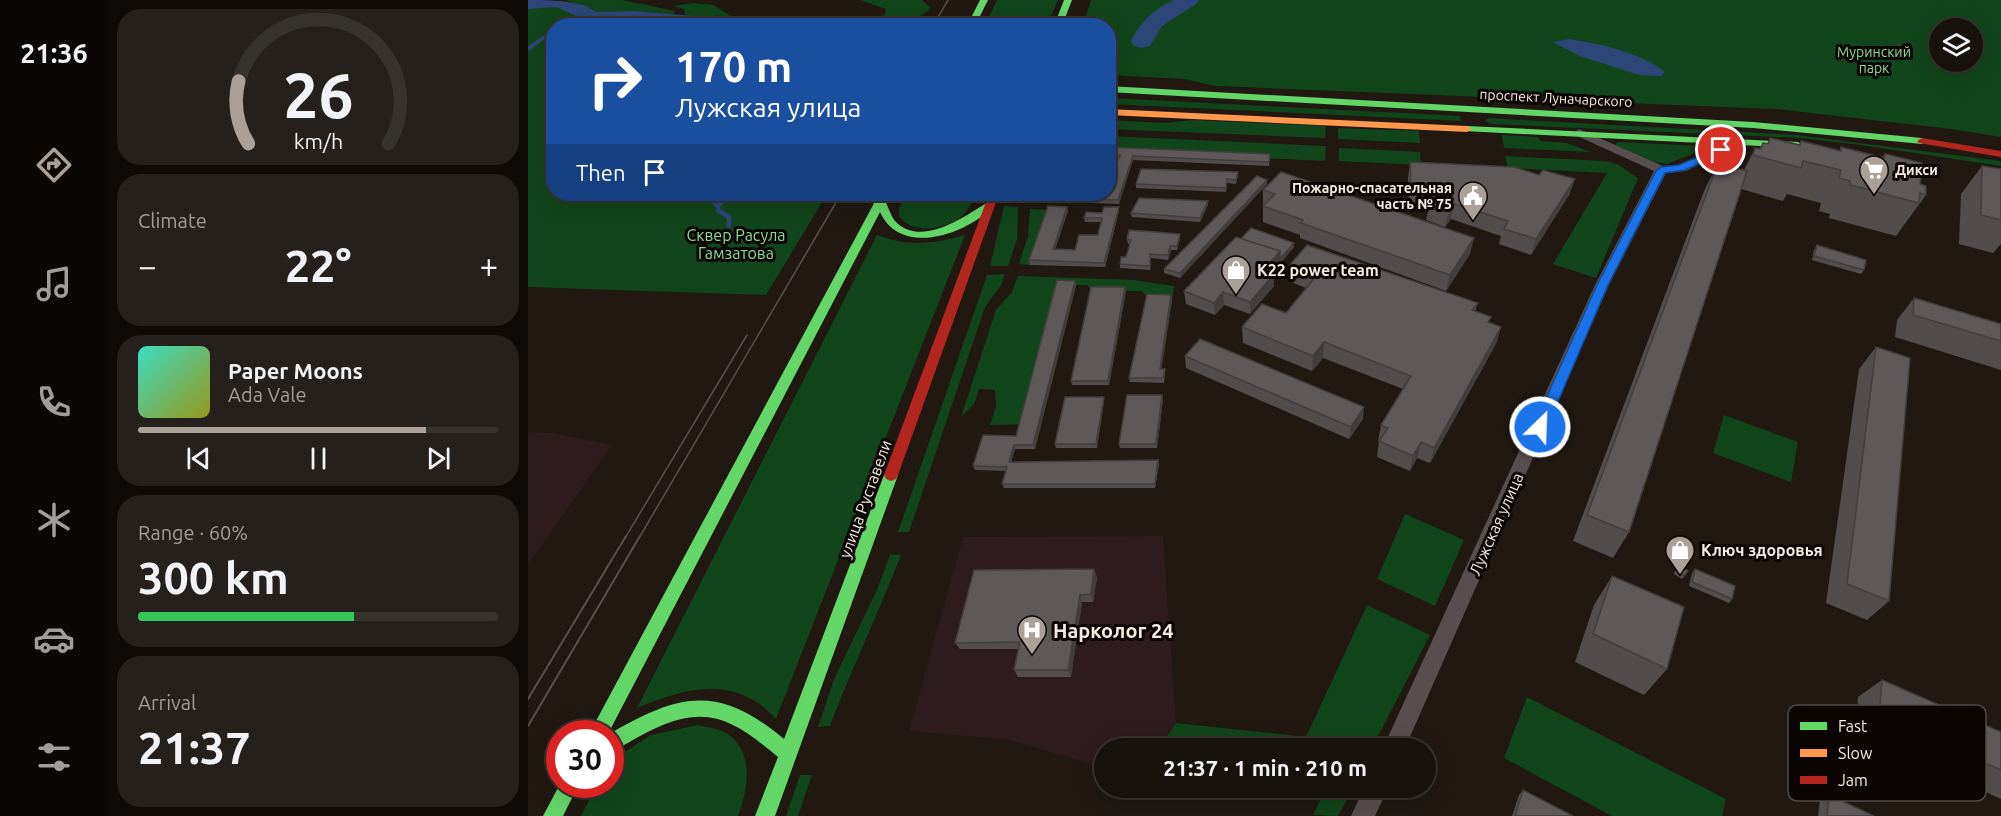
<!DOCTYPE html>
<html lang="en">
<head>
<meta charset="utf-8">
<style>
  :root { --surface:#18120d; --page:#25201b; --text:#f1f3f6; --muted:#9f9e9d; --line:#36322e; --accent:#aaa098 }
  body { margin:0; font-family:Ubuntu,sans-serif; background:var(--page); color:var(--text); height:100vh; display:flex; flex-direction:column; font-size:22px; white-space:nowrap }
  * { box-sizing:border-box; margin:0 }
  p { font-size:20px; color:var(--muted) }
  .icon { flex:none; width:33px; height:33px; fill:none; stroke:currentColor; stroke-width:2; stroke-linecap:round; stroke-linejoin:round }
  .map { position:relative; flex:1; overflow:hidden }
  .panel { display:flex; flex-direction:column; gap:9px; padding:9px; background:#0d0a07; width:420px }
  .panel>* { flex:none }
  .guide { position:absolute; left:18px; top:18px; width:570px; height:183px; border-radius:24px; box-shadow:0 6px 24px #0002,0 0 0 2px var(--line); background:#1a4fa0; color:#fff; overflow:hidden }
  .tools { position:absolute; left:1401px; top:18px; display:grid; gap:12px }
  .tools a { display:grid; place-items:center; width:54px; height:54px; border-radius:50%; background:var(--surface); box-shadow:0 6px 24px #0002,0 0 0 2px var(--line); font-size:30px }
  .speed { position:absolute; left:18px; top:720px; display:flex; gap:12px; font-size:30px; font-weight:700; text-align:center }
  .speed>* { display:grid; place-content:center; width:78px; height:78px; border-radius:50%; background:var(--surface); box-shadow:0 6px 24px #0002,0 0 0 2px var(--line); line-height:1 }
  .speed .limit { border:9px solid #d22; background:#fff; color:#111 }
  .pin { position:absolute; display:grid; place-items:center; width:51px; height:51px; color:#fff; margin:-26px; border:3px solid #fff; border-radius:50%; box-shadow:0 2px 6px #0007 }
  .me { position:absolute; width:66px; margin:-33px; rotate:24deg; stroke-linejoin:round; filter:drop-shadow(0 0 4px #0008) }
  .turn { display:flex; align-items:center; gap:21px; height:126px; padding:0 30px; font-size:27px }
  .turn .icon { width:78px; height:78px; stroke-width:2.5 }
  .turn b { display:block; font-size:42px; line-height:51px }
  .then { display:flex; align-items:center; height:57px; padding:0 30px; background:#0003; gap:12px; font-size:22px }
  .big { font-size:45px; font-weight:700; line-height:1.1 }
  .panel .widget { flex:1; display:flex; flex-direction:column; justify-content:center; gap:9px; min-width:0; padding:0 21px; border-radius:24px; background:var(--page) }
  .panel .dial { align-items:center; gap:0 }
  .dial svg { height:156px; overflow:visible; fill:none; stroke:var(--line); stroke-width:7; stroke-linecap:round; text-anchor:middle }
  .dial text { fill:var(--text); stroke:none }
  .song { display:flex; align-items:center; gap:18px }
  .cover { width:72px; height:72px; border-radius:9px; background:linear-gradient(135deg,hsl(170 70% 55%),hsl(60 70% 35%)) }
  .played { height:6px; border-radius:3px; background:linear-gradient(90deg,var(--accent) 80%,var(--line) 80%) }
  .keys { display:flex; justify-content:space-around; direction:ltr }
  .heat { display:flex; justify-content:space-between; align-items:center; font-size:33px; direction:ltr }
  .charge { height:9px; border-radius:4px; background:linear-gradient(90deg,#34c759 60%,var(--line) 0) }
  .trip { position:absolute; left:566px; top:738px; width:342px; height:60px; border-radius:30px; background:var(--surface); box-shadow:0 6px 24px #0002,0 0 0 2px var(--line); font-weight:700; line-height:60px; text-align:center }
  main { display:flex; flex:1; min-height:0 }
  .menu { display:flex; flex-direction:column; width:108px; justify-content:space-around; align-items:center; background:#0a0705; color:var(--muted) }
  .menu .icon { width:42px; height:42px }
  .menu .active { color:var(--accent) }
  .menu b { font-size:27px; color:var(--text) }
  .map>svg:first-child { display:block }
</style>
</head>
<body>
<main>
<nav class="menu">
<b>21:36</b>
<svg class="icon active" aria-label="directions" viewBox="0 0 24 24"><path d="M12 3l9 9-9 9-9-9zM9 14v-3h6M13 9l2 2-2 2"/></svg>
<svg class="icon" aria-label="music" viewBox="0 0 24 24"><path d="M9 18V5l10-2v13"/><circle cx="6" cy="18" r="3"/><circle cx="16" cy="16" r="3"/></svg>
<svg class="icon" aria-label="phone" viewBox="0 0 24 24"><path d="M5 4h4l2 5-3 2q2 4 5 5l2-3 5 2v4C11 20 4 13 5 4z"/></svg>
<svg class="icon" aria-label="climate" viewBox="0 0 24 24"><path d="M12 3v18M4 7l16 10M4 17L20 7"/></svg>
<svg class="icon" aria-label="car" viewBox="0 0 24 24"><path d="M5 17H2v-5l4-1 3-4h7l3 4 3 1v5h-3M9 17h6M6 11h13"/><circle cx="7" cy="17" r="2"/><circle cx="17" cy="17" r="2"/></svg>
<svg class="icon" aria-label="filters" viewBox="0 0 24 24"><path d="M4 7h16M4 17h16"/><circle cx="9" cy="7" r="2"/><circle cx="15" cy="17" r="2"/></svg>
</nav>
<section class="panel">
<div class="widget dial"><svg viewBox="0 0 100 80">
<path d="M14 69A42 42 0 1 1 86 69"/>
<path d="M14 69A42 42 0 0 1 9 37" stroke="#aaa098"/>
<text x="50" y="56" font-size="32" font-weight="700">26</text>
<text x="50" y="72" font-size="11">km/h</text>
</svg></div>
<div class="widget"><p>Climate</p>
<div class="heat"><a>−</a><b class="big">22°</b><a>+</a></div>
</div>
<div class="widget">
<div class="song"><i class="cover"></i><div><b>Paper Moons</b><p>Ada Vale</p></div></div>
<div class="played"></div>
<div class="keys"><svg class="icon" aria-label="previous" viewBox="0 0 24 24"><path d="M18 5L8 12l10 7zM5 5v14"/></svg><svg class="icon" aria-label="pause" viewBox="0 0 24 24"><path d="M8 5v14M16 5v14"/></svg><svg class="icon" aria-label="next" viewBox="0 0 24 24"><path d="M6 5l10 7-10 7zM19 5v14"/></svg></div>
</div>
<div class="widget"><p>Range · 60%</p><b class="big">300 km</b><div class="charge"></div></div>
<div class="widget"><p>Arrival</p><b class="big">21:37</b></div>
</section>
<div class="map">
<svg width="1473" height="816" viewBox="0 0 1473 816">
  <rect width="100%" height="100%" fill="#201811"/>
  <g fill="#2d1b1e">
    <path d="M0 432 24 433 84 445 0 565Z"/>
    <path d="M635 536 648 723 631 748H576V768L482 740 381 731 435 537Z"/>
  </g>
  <g fill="#11451b" fill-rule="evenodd">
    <path d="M37 0H94L147 11 145 16 90 14 63 16 65 9Z"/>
    <path d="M332 0H394L402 7 400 11 390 17 391 23 387 25H299L351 18 357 14 358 9Z"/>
    <path d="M469 0H530L519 25H457Z"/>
    <path d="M563 0H1473V137L1423 129 1247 109 688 86 656 79 581 75 580 26H555ZM1412 28H1444V62H1412Z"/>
    <path d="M30 1 57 12 58 19 105 17 166 22V25L26 26V194H299L238 295 0 287V4Z"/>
    <path d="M166 3 185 5 218 25H170L168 21 157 15 156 9 145 6Z"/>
    <path d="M581 98 934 116 931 118 934 121 581 104Z"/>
    <path d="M960 118 1269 135 1473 161V166L1333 145 1271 138 964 124 957 121Z"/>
    <path d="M580 120 636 123 665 120 798 126 797 138 581 129Z"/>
    <path d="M810 128 891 131 892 143 810 139Z"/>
    <path d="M974 135 1009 137 1013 141 1039 143 1062 152 976 148Z"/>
    <path d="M581 136 798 146 797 161 581 151Z"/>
    <path d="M1090 142 1173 146 1177 149 1139 164 1126 162 1087 145Z"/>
    <path d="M811 148 892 152 893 165 811 161Z"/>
    <path d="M977 156 1077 161 1089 164 1110 178 1068 278 1025 264 1079 173 980 168Z"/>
    <path d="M378 194H447C444 201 441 209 435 215 419 229 384 236 371 216V208Z"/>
    <path d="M476 206 490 207 489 239 480 266H462Z"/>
    <path d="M502 209 521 210 502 265 491 264 500 236Z"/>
    <path d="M349 235C380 247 406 244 437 235L248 719C207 674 160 687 109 708Z"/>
    <path d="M477 274 473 285 457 307 381 532H370L459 275Z"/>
    <path d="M490 276 606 280 646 286 644 300 619 298 614 291H564L559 285H548L494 424 462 425 468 407 467 390 451 389 446 404 433 417 468 310 484 292Z"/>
    <path d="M1196 415 1270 442 1263 482 1185 453Z"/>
    <path d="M877 514 936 540 907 606 849 579Z"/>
    <path d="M362 555H373C351 612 324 668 302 726L290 727 306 679 348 592Z"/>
    <path d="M839 605 902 635 844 748H631L648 723 778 737Z"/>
    <path d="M999 697 1198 799 1194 816H1084L976 758Z"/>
    <path d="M170 725C178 727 186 728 194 731 227 746 221 788 210 816H53L69 785 82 784 83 764 87 758 123 735Z"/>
    <path d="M272 775H284L270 816H258Z"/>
    <path d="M783 788H825L810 816 785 815 797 791Z"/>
  </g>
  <g fill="#2c4678">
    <path d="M1041 39C1072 44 1112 52 1137 72L1133 76 1111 75 1052 56 1025 42Z"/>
    <path d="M167 194H204L190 210 184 203 162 202Z"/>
  </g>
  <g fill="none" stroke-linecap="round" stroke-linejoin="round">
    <g stroke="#2c4678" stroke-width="4">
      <path d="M42 26 39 22 57 14"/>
      <path d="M0 49 15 38 26 36"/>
    </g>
    <path stroke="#2c4678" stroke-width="4.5" d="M190 210 201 217V226"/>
    <g fill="#2c4678" fill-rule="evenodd">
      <path d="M0 0C19 0 55 0 68 12L105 11 166 16 174 17 177 26 105 23 58 25 50 24 47 15 28 7 0 9Z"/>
      <path d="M645 0H671L668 4 634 26 622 46 614 48 606 46 603 41C612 21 626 10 645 0Z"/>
    </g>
    <g fill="#594e4f" fill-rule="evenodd">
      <path d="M1051 129 1135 166 1151 165 1208 138 1212 137 1218 141 1158 171 1138 173 1081 285 877 748H855L1067 285 1126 171 1047 135 1045 133Z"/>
      <path d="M836 788H860L847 816H823Z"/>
    </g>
    <g fill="#63d668" fill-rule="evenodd">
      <path d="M452 0H460L447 26H439Z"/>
      <path d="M536 0H544L534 26H526Z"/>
      <path d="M580 86 1225 122 1394 138 1399 141 1394 144 1225 128 580 92Z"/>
      <path d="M939 126 1270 142 1275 145 1270 148 936 131V127Z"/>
      <path d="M351 194H361L357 201C361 208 363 217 368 222 393 247 434 218 457 204H465L466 206C439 234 373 258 352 212L80 734H61Z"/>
      <path d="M363 469 368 471 370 475 247 816H227L250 757C209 723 182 703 128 728 112 735 98 745 82 752L81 734C152 693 190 684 256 739L356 475 358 471Z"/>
      <path d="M32 784H51L35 816H15Z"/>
    </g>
    <path fill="#ff974d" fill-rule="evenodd" d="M580 109 939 126 944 129 939 132 580 115Z"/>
    <g fill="#b3261e" fill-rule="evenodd">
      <path d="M1394 138 1473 151V157L1391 143 1389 141Z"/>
      <path d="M461 194H471L370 475 368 479 363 481 358 479 356 475Z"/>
    </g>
    <g stroke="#59504d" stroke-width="1.5">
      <path d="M405 26 420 0"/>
      <path d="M97 538 219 335"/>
      <path d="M111 538 313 194"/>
    </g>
    <g stroke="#59504d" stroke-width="2">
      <path d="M0 699 98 536"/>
      <path d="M0 726 112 536"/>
    </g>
  </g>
  <g fill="#524c4c">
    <path d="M1242 138 1271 145 1273 141 1311 151 1313 147 1355 157 1357 154 1392 184 1398 195 1368 236 1301 218 1302 214 1291 211 1293 203 1259 194 1255 201 1213 189 1101 532 1085 558 1045 541 1176 191 1190 163 1216 170 1227 148 1231 149 1235 143 1239 144Z"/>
    <path d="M580 147 742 158 741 166 605 160 591 204 564 203 563 199 589 163 591 159H580Z"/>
    <path d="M882 162 1011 175 1047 179 1041 195 1003 255 971 244 973 236 923 219 917 227 898 220 900 211 881 205 880 178Z"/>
    <path d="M1454 166 1473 169V244L1465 253 1431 244 1433 194Z"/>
    <path d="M710 172V176L708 184 699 183 698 192 608 188V184Z"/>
    <path d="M739 180V184L652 278 636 273V269Z"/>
    <path d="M735 190 942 254 918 291 772 238V235L735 222Z"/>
    <path d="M525 194H547L544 200H525L524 196Z"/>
    <path d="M680 201V205L672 222 604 217 603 213Z"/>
    <path d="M539 207 540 211 527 249 547 250 570 235 573 222H557L556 218 591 207V211L577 267 502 265 501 260Z"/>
    <path d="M652 234V238L649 250H643L640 260 623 258 622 270 592 268V264L598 257 602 244H600L599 239Z"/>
    <path d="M713 239 766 243V247L744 273 746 274V286L722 314 696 305 687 315 658 304 656 291Z"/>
    <path d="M1289 245 1336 270 1333 274 1284 260 1286 250Z"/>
    <path d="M761 266 950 303 947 311 961 322 969 342 902 463 889 458 882 471 849 457 851 441H850L853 425 875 389 795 358 784 371 715 343 714 327 758 313 778 288 761 281Z"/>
    <path d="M547 281 548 285 507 449H487L483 462 630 460 631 464 627 488H476L474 484 478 471 447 470 445 466 488 436Z"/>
    <path d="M598 291 581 385H544L543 381Z"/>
    <path d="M643 295 644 300 633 369 637 373 636 383 602 382 601 378Z"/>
    <path d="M1386 298 1473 324V370L1367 337 1369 320Z"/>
    <path d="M1348 347 1361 601 1339 620 1298 603 1331 369Z"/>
    <path d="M657 356 835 419 821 439 658 368Z"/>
    <path d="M635 399 629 448H592L591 444Z"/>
    <path d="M576 401 569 448H528L527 444Z"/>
    <path d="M1150 567 1160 571 1154 579 1146 574 1147 571Z"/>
    <path d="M566 569 569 577 565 602H554L543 677H490L486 670 491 649H432L427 643Z"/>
    <path d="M1167 569 1204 599 1201 603 1161 586 1164 573Z"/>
    <path d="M1084 576 1139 669 1116 695 1047 662 1066 605Z"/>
    <path d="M1354 680 1473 732V799L1327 732 1330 697Z"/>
    <path d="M995 790 1045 816H984L991 795Z"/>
    <path d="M1301 795 1346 816H1290L1292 800Z"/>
  </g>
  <g fill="#423e3e">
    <path d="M605 156V160L591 204 590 200Z"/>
    <path d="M1047 179 1041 195 1003 255 1008 239Z"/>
    <path d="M739 180V184L652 278V273Z"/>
    <path d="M680 201V205L672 222V218Z"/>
    <path d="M926 204 923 219 917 227 921 211Z"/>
    <path d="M539 207 540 211 526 253 525 249Z"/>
    <path d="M591 207V211L577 267 576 263Z"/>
    <path d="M652 234V238L649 250V246Z"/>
    <path d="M946 238 942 254 918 291 922 275Z"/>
    <path d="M766 243V247L752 263V259Z"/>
    <path d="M642 246 643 250 640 260V255Z"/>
    <path d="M752 251V263L736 282V270Z"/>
    <path d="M746 274V286L722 314V302Z"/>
    <path d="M547 281 548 285 507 449 505 445Z"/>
    <path d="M597 287 598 291 581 385 580 381Z"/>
    <path d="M695 292 696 305 687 315 686 303Z"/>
    <path d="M643 295 644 300 633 373 632 369Z"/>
    <path d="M973 327 969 342 902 463 906 448Z"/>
    <path d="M796 342 795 358 784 371 785 356Z"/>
    <path d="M634 395 635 399 629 448 628 444Z"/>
    <path d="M576 397V401L569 448 568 444Z"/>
    <path d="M836 407 835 419 821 439 823 427Z"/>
    <path d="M893 442 889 458 882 471 885 456Z"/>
    <path d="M486 445 487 449 482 466 481 462Z"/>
    <path d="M630 460 631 464 627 488V484Z"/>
    <path d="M566 569 569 577 565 602 563 594Z"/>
    <path d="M552 595 554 602 543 677 540 670Z"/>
  </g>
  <g fill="#5f5858" stroke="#423e3e" stroke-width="1.5">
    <path d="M1242 138 1272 145 1273 141 1313 151V147L1356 158 1357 154 1394 163 1392 184 1398 186V195L1392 193 1391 203 1322 185V181L1311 178 1313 170 1275 161 1273 168 1225 155 1227 148 1233 149 1235 143 1240 144Z"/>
    <path d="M580 147 742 154 741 162 605 156 590 200 563 199 565 194H580V163H589L592 155H580Z"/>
    <path d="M882 162 986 167 1011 175 1015 170 1047 179 1008 239 976 229 980 221 926 204 921 211 901 204 907 197 883 190Z"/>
    <path d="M1190 163 1219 171 1101 532 1059 515Z"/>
    <path d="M1454 166 1473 169V220L1453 215Z"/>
    <path d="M613 169 710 172 708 180 699 179 698 188 608 184Z"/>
    <path d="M753 172 946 238 922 275 773 223 775 220 735 206 747 194 735 190Z"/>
    <path d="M729 176 739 180 652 273 636 269Z"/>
    <path d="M525 194H544L543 196H524Z"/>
    <path d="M611 198 680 201 672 218 603 213Z"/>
    <path d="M520 206 539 207 525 249 547 250 551 235H570L574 218H556L558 212 574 213 576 207H591L576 263 501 260Z"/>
    <path d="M723 228 766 243 752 259V251L713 239Z"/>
    <path d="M601 230 652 234 649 246H642L640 255 622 254V266L592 264 593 257H598L603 240 599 239Z"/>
    <path d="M708 237 752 251 736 270 746 274 722 302 695 292 686 303 656 291Z"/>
    <path d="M779 245 950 303 944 310 963 317 960 322 973 327 906 448 893 442 885 456 851 441 860 428 853 425 883 376 796 342 785 356 714 327 734 304 758 313 788 276 761 266Z"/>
    <path d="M1289 245 1338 260 1336 270 1286 256Z"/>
    <path d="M529 280 547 281 505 445H486L481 462 630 460 627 484H474L479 467 445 466 455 435 488 436Z"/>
    <path d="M563 287H597L580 381H543Z"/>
    <path d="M619 294 643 295 632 369H637L635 378H601Z"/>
    <path d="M1386 298 1473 324V341L1385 315Z"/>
    <path d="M672 339 836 407 823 427 657 356Z"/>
    <path d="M1348 347 1382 358 1361 601 1319 584Z"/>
    <path d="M599 395H634L628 444H591Z"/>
    <path d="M537 397H576L568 444H527Z"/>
    <path d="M1153 566 1160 571 1156 576 1149 571 1150 567Z"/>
    <path d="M566 569 563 594 552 595 540 670H486L492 642 427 643 446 570Z"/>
    <path d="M1167 569 1207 586 1204 599 1164 582Z"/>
    <path d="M1084 576 1156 607 1139 669 1065 634Z"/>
    <path d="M1354 680 1473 732V770L1351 716Z"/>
    <path d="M995 790 1045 816H987Z"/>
    <path d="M1301 795 1346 816H1299Z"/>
  </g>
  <path fill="#1a73e8" stroke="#114b97" stroke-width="1.5" d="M1193 147 1196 148V152L1157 170 1137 173 1080 285 1019 427 1017 431H1007L1005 427 1069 285 1128 171 1133 167 1151 165Z"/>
  <defs>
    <g id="supermarket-pin" transform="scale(1.5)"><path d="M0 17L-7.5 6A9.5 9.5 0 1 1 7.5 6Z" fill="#aaa098" stroke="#0a0502"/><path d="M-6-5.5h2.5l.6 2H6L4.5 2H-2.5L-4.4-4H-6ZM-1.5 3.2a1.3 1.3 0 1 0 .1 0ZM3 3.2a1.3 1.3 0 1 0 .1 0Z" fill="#fff"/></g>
    <g id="civic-pin" transform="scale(1.5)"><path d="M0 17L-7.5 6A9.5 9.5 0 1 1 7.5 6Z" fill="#aaa098" stroke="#0a0502"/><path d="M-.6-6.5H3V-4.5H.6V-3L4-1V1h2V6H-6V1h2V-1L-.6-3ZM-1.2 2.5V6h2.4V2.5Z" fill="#fff"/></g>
    <g id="shop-pin" transform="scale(1.5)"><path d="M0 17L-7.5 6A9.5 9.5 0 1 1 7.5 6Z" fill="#aaa098" stroke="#0a0502"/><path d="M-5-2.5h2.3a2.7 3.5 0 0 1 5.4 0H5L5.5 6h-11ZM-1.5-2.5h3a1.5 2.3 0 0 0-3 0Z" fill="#fff"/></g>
    <g id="hospital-pin" transform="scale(1.5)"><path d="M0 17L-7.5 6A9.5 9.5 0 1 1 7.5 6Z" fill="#aaa098" stroke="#0a0502"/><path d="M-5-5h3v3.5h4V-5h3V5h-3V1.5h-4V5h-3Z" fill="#fff"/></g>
  </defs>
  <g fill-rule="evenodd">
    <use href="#supermarket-pin" x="1346" y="170"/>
    <use href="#civic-pin" x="945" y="196"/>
    <use href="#shop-pin" x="708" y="270"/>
    <use href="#shop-pin" x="1152" y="550"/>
    <use href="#hospital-pin" x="504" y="630"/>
  </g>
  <g text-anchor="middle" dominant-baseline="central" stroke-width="6" stroke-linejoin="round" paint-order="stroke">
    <g font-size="14" fill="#8ade94" stroke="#0a0502">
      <text x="1346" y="52">Муринский<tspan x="1346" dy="16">парк</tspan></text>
    </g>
    <g font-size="14" fill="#f4eae1" stroke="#0a0502">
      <text transform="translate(1028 98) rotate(3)">проспект Луначарского</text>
    </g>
    <g font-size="14" font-weight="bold" fill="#f4eae1" stroke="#0a0502" text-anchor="start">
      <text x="1367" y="170">Дикси</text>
      <text x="924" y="188" text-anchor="end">Пожарно-спасательная<tspan x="924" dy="16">часть № 75</tspan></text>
    </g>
    <g font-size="16" fill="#8ade94" stroke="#0a0502">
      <text x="208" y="235">Сквер Расула<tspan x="208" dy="18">Гамзатова</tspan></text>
    </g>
    <g font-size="16" font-weight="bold" fill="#f4eae1" stroke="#0a0502" text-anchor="start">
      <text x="729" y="270">K22 power team</text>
      <text x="1173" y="550">Ключ здоровья</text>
    </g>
    <g font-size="16" fill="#f4eae1" stroke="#0a0502">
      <text transform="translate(337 499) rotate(-70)">улица Руставели</text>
      <text transform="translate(968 524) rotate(-66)">Лужская улица</text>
    </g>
    <g font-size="20" font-weight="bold" fill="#f4eae1" stroke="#0a0502" text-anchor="start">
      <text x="525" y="630">Нарколог 24</text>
    </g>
  </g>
  <rect x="1260" y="705" width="198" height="96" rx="9" fill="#0a0502" stroke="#504a45" stroke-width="1.5"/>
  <rect x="1272" y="722" width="27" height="8" fill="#63d668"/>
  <rect x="1272" y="749" width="27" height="8" fill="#ff974d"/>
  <rect x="1272" y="776" width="27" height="8" fill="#b3261e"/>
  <g font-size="16" fill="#f4eae1">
    <text x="1310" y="732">Fast</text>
    <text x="1310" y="759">Slow</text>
    <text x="1310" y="786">Jam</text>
  </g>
</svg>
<div class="tools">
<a><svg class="icon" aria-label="layers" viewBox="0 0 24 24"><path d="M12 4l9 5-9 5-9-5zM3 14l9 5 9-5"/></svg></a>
</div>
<div class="speed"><div class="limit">30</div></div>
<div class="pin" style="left:1193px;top:150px;background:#d93025"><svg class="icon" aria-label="arrive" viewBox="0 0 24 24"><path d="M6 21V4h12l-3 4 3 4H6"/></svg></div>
<svg class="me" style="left:1012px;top:427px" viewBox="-20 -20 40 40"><circle r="17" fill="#1a73e8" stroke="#fff" stroke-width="3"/><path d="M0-11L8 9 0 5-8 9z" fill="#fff"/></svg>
<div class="trip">21:37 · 1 min · 210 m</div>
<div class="guide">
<div class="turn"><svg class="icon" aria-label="right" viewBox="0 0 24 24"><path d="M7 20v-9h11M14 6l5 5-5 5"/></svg><div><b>170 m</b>Лужская улица</div></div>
<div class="then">Then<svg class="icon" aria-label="arrive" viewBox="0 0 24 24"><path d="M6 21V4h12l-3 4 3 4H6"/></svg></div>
</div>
</div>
</main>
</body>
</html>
